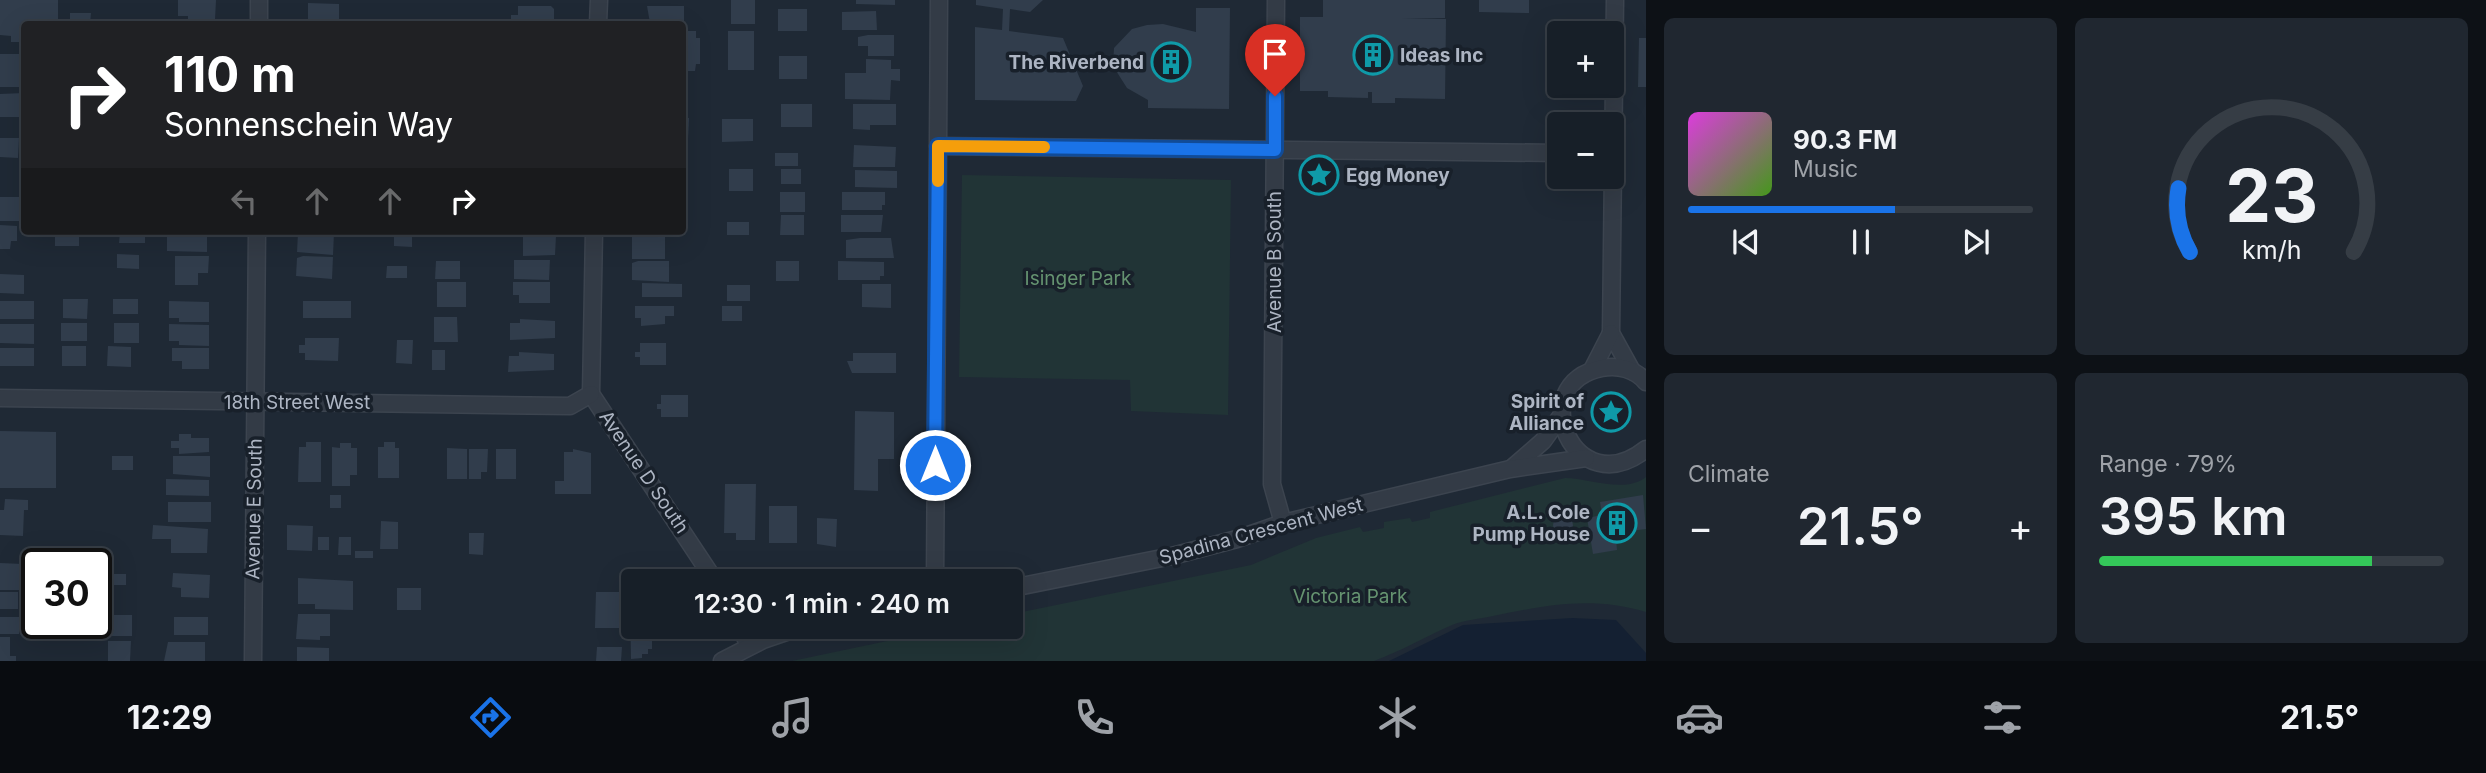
<!DOCTYPE html>
<html lang="en">
<head>
<meta charset="utf-8">
<style>
  :root { --surface:#171f28; --page:#202730; --text:#f1f3f6; --muted:#9ea2a8; --line:#363d45; --accent:#1a73e8 }
  body { margin:0; font-family:Inter,sans-serif; background:var(--page); color:var(--text); height:100vh; display:flex; flex-direction:column; font-size:26px; white-space:nowrap }
  * { box-sizing:border-box; margin:0 }
  p { font-size:23px; color:var(--muted) }
  .icon { flex:none; width:38px; height:38px; fill:none; stroke:currentColor; stroke-width:2; stroke-linecap:round; stroke-linejoin:round }
  .map { position:relative; flex:1; overflow:hidden }
  .side { display:flex; flex-direction:column; gap:18px; padding:18px; background:#0d1116; width:840px }
  .side>* { flex:none }
  .hud { position:absolute; left:21px; top:21px; width:665px; height:214px; border-radius:7px; box-shadow:0 7px 28px #0002,0 0 0 2px var(--line); background:#202124; color:#fff; overflow:hidden }
  .controls { position:absolute; left:1547px; top:21px; display:grid; gap:14px }
  .controls a { display:grid; place-items:center; width:77px; height:77px; border-radius:7px; background:var(--surface); box-shadow:0 7px 28px #0002,0 0 0 2px var(--line); font-size:35px }
  .speed { position:absolute; left:21px; top:548px; display:flex; gap:14px; font-size:35px; font-weight:700; text-align:center }
  .speed>* { display:grid; place-content:center; width:91px; height:91px; border-radius:50%; background:var(--surface); box-shadow:0 7px 28px #0002,0 0 0 2px var(--line); line-height:1 }
  .speed .limit { border:4px solid #111; border-radius:10px; background:#fff; color:#111 }
  .pin { position:absolute; display:grid; place-items:center; width:60px; height:60px; color:#fff; margin:-72px -30px; border-radius:50% 50% 50% 0; rotate:-45deg; box-shadow:0 0 7px #0007 }
  .pin .icon { rotate:45deg }
  .me { position:absolute; width:77px; margin:-38px; rotate:0deg; stroke-linejoin:round; filter:drop-shadow(0 0 5px #0008) }
  .turn { display:flex; align-items:center; gap:24px; height:147px; padding:0 28px; font-size:32px }
  .turn .icon { width:91px; height:91px; stroke-width:2.5 }
  .turn b { display:block; font-size:49px; line-height:60px }
  .lanes { display:flex; align-items:center; height:66px; padding:0 28px; background:#0003; justify-content:center; gap:35px; direction:ltr }
  .lanes .off { opacity:.35 }
  .big { font-size:52px; font-weight:600; line-height:1.1 }
  .side .widget { flex:1; display:flex; flex-direction:column; justify-content:center; gap:10px; min-width:0; padding:0 24px; border-radius:10px; background:var(--page) }
  .side .dial { align-items:center; gap:0 }
  .dial svg { height:182px; overflow:visible; fill:none; stroke:var(--line); stroke-width:7; stroke-linecap:round; text-anchor:middle }
  .dial text { fill:var(--text); stroke:none }
  .song { display:flex; align-items:center; gap:21px }
  .cover { width:84px; height:84px; border-radius:10px; background:linear-gradient(135deg,hsl(300 70% 55%),hsl(100 70% 35%)) }
  .played { height:7px; border-radius:4px; background:linear-gradient(90deg,var(--accent) 60%,var(--line) 60%) }
  .keys { display:flex; justify-content:space-around; direction:ltr }
  .heat { display:flex; justify-content:space-between; align-items:center; font-size:38px; direction:ltr }
  .charge { height:10px; border-radius:5px; background:linear-gradient(90deg,#34c759 79%,var(--line) 0) }
  .side .tiles { flex:1; display:grid; gap:18px; grid-template-columns:repeat(2,1fr) }
  .trip { position:absolute; left:621px; top:569px; width:402px; height:70px; border-radius:7px; background:var(--surface); box-shadow:0 7px 28px #0002,0 0 0 2px var(--line); font-weight:600; line-height:70px; text-align:center }
  .dock { display:flex; height:112px; justify-content:space-around; align-items:center; background:#090c10; color:var(--muted) }
  .dock .icon { width:49px; height:49px }
  .dock .selected { color:var(--accent) }
  .dock b { font-size:32px; color:var(--text) }
  main { display:flex; flex:1; min-height:0 }
  .map>svg:first-child { display:block }
</style>
</head>
<body>
<main>
<div class="map">
<svg width="1646" height="661" viewBox="0 0 1646 661">
  <rect width="100%" height="100%" fill="#1f2935"/>
  <g fill="#213436">
    <path d="M962 175 1231 180 1228 415 1131 411 1130 380 959 377Z"/>
    <path d="M1646 477V612C1592 596 1547 605 1493 616 1480 619 1464 620 1452 625 1425 637 1401 651 1374 661H792L954 627 1012 626V614L1251 565 1316 538 1360 527 1363 532 1384 528V522L1410 518 1412 522 1430 518V512L1565 478C1589 478 1625 494 1646 477Z"/>
  </g>
  <path fill="#142032" d="M1572 618 1616 620 1646 653V661H1389L1463 625Z"/>
  <g fill="#313d4c">
    <path d="M0 0H58V24H24V42H11V36L0 35Z"/>
    <path d="M178 0H216L215 20H188V16H178Z"/>
    <rect x="731" y="0" width="24" height="24"/>
    <path d="M856 0H895V5L856 4Z"/>
    <path d="M976 0H1043L1030 12 1010 9 1009 31 1063 38 1083 86 1076 101 975 100V27L1002 30 1003 9 976 5Z"/>
    <path d="M1323 0H1445V18L1402 19H1446L1445 99 1395 98V103H1372V92H1368V98L1328 97V91H1300V17H1323Z"/>
    <path d="M1479 0H1529V13L1479 12Z"/>
    <path d="M308 3 339 4V20H308Z"/>
    <path d="M518 6H551L554 9V24H511V15H518Z"/>
    <path d="M647 6H684V23H650Z"/>
    <path d="M1196 8H1230L1229 109 1148 108V100L1127 88 1113 66 1114 48 1132 29 1147 25 1163 24 1196 32Z"/>
    <rect x="778" y="9" width="29" height="22"/>
    <path d="M876 11 877 30H842V12Z"/>
    <path d="M70 13H91L90 24H70Z"/>
    <path d="M682 31H696V38H700V64H696L695 71H682Z"/>
    <rect x="728" y="31" width="26" height="39"/>
    <path d="M868 35H894V56H868V46H858V37Z"/>
    <path d="M1639 38H1646V87H1638Z"/>
    <rect x="0" y="54" width="19" height="33"/>
    <rect x="779" y="56" width="28" height="23"/>
    <path d="M866 59 891 60V69H900V81L891 80 890 100 845 99V73H866Z"/>
    <path d="M24 93V117H0V94Z"/>
    <rect x="781" y="104" width="31" height="23"/>
    <path d="M853 104H896V125H870V130L853 129Z"/>
    <path d="M682 118H689L688 139H682Z"/>
    <path d="M722 119H753V141L722 142Z"/>
    <path d="M0 138H19L18 158 0 157Z"/>
    <path d="M854 145 896 147 895 167H853Z"/>
    <rect x="775" y="153" width="23" height="13"/>
    <rect x="729" y="169" width="24" height="22"/>
    <rect x="781" y="169" width="20" height="15"/>
    <path d="M855 170 897 171V188L855 187Z"/>
    <rect x="780" y="192" width="25" height="20"/>
    <path d="M842 192H885V205H882V210H842Z"/>
    <rect x="0" y="197" width="24" height="24"/>
    <path d="M781 215H804V235H780Z"/>
    <path d="M841 215H883L881 232H841Z"/>
    <rect x="727" y="222" width="22" height="13"/>
    <path d="M0 225 17 226V241H11L10 249H0Z"/>
    <rect x="55" y="231" width="24" height="15"/>
    <path d="M120 231H145V243H119Z"/>
    <path d="M167 231H207V252L167 251Z"/>
    <path d="M304 231 334 233 333 255 297 252 298 233Z"/>
    <path d="M394 234 412 235V247L394 246Z"/>
    <path d="M523 236H556L555 255 523 256Z"/>
    <rect x="632" y="237" width="33" height="22"/>
    <path d="M860 238H891L894 258H846V240Z"/>
    <path d="M117 254 139 255V269L117 268Z"/>
    <path d="M175 256H209L208 273H198V285H175Z"/>
    <path d="M303 256 333 257 332 279 296 276 297 258Z"/>
    <path d="M514 260H550L549 280 514 279Z"/>
    <path d="M436 261H460V279H435Z"/>
    <path d="M638 261H669V282L632 280V263Z"/>
    <rect x="776" y="261" width="23" height="20"/>
    <path d="M838 261 884 262V276H880V280H838Z"/>
    <path d="M387 266H407V278H386Z"/>
    <path d="M0 274 24 275V294L0 293Z"/>
    <rect x="437" y="282" width="29" height="25"/>
    <path d="M513 282H550V303H519V295H513Z"/>
    <path d="M642 283 682 284V297H642Z"/>
    <path d="M862 284H891V308L862 307Z"/>
    <rect x="727" y="285" width="23" height="16"/>
    <path d="M63 299H88L87 319 63 318Z"/>
    <rect x="113" y="299" width="25" height="15"/>
    <rect x="0" y="301" width="34" height="18"/>
    <path d="M169 301 209 302V322H179V318H169Z"/>
    <rect x="303" y="301" width="48" height="17"/>
    <path d="M635 306H674V316H665V324L641 326V318H635Z"/>
    <rect x="722" y="306" width="20" height="15"/>
    <path d="M434 317H457L458 342H434Z"/>
    <path d="M520 319 555 321V338L510 340V323H520Z"/>
    <rect x="61" y="323" width="26" height="18"/>
    <rect x="114" y="323" width="25" height="20"/>
    <path d="M0 324H34V344L0 343Z"/>
    <path d="M169 324 209 325V346L179 345V341H169Z"/>
    <path d="M305 338H339L338 361 305 360V353H299V345H305Z"/>
    <path d="M397 340H413L412 364 396 363Z"/>
    <path d="M640 343H666V365H640V357H635V352H640Z"/>
    <rect x="62" y="346" width="24" height="20"/>
    <path d="M108 346 131 347V367L107 366Z"/>
    <rect x="0" y="348" width="34" height="18"/>
    <path d="M172 348H209V369H182V361H172Z"/>
    <rect x="432" y="350" width="13" height="20"/>
    <path d="M519 352 554 354V370L508 372 509 356H519Z"/>
    <path d="M853 353H896V373H852L847 361H853Z"/>
    <path d="M661 395H688V417H661V409H657V404H661Z"/>
    <path d="M855 411 894 412V459H878V491L854 490Z"/>
    <path d="M0 431 56 432V488H0Z"/>
    <path d="M179 434H191V438H209V452L179 454V448H171V441H179Z"/>
    <path d="M306 442H321V482H298L299 447H306Z"/>
    <path d="M384 442H395V448H399V478H378V447H384Z"/>
    <path d="M340 443H351V448H357V475H350V486H332V447L340 448Z"/>
    <path d="M447 448 467 449V479H447Z"/>
    <path d="M469 449H488L487 472H481V479H469Z"/>
    <rect x="496" y="449" width="20" height="30"/>
    <path d="M573 449 591 453V494H555V481H564V452H573Z"/>
    <rect x="112" y="456" width="21" height="14"/>
    <path d="M173 456H210V477L173 474Z"/>
    <path d="M166 479 209 480V496L166 495Z"/>
    <path d="M725 484H756L755 540H736V533H724Z"/>
    <rect x="330" y="495" width="11" height="13"/>
    <path d="M1643 495 1646 529 1622 532 1623 537 1616 538 1617 550 1593 554 1587 518 1602 515 1600 502Z"/>
    <path d="M5 499 28 500V510H24L23 536 0 535V510H4Z"/>
    <rect x="168" y="502" width="43" height="20"/>
    <rect x="769" y="506" width="28" height="37"/>
    <circle cx="1563" cy="525" r="10"/>
    <path d="M817 518 837 519 836 547 817 544Z"/>
    <path d="M381 521 398 522V549H380Z"/>
    <path d="M153 525 208 529 207 553H171V539H152Z"/>
    <path d="M287 525 313 526 312 551 287 550Z"/>
    <path d="M469 533H484L483 555 469 554Z"/>
    <rect x="318" y="537" width="11" height="13"/>
    <path d="M339 537H351V555H338Z"/>
    <path d="M66 547 85 548V564H66Z"/>
    <path d="M39 548 63 549 62 564H38Z"/>
    <rect x="355" y="551" width="18" height="7"/>
    <path d="M0 563 23 564V590H0Z"/>
    <path d="M173 573 210 575 209 598 181 597V588L172 587Z"/>
    <rect x="106" y="574" width="20" height="11"/>
    <path d="M298 578 353 581V610L315 609V604H298Z"/>
    <rect x="397" y="588" width="24" height="22"/>
    <rect x="0" y="592" width="18" height="17"/>
    <path d="M596 592H619V628H595Z"/>
    <path d="M630 605H634V626H652V649H648V654H642V658L631 659Z"/>
    <path d="M298 614H330V636H320V640L296 639Z"/>
    <rect x="108" y="615" width="24" height="21"/>
    <path d="M0 617H20L19 634H0Z"/>
    <rect x="174" y="617" width="34" height="18"/>
    <path d="M653 626H673V639H654Z"/>
    <path d="M0 637H10V656H16V661H0Z"/>
    <path d="M108 641H131L130 661H108Z"/>
    <path d="M168 642H205V661H164Z"/>
    <path d="M297 647 329 648V661H297Z"/>
    <path d="M597 647H622L621 661H596Z"/>
  </g>
  <g fill="none" stroke-linecap="round" stroke-linejoin="round">
    <g stroke="#3c444f" stroke-width="19">
      <g id="minor">
        <path d="M1276 0 1272 484 1283 523"/>
        <path d="M1615 0 1611 333 1632 371"/>
        <path d="M259 24V0"/>
        <path d="M598 24 599 0"/>
        <path d="M938 146 1559 153"/>
        <path d="M594 231 591 394 715 581"/>
        <path d="M1592 370 1611 333"/>
        <path d="M1646 382C1635 369 1618 365 1602 368 1522 384 1575 506 1646 449"/>
        <path d="M0 398 570 406 591 394"/>
        <path d="M1512 468 1543 441 1561 416"/>
        <path d="M935 581 939 0"/>
        <path d="M1012 588 1172 556 1237 539 1283 523 1510 469 1586 458"/>
        <path d="M740 626 749 646"/>
        <path d="M253 661 257 231"/>
        <path d="M722 661 763 640 804 626"/>
      </g>
    </g>
    <use href="#minor" stroke="#333b46" stroke-width="16"/>
  </g>
  <g fill="none" stroke-linecap="round" stroke-linejoin="round">
    <g stroke="#114b97" stroke-width="18">
      <path id="route" d="M935 465 938 146 1275 150V96"/>
    </g>
    <use href="#route" stroke="#1a73e8" stroke-width="12"/>
    <path stroke="#f59e0b" stroke-width="12" d="M938 181V146L1044 147"/>
  </g>
  <defs>
    <g id="building-ring" transform="scale(2.0125)"><circle r="9.5" fill="#18202a" stroke="#0f9aa8" stroke-width="1.5"/><path d="M-4-6H4V6H1V3H-1V6H-4ZM-2.5-4.3h1.7v1.8h-1.7ZM.8-4.3h1.7v1.8H.8ZM-2.5-1h1.7V.8h-1.7ZM.8-1h1.7V.8H.8Z" fill="#0f9aa8"/></g>
    <g id="sight-ring" transform="scale(2.0125)"><circle r="9.5" fill="#18202a" stroke="#0f9aa8" stroke-width="1.5"/><path d="M0-6L1.8-2.2L6-1.7L2.9 1.2L3.7 5.4L0 3.3L-3.7 5.4L-2.9 1.2L-6-1.7L-1.8-2.2Z" fill="#0f9aa8"/></g>
  </defs>
  <g fill-rule="evenodd">
    <use href="#building-ring" x="1373" y="55"/>
    <use href="#building-ring" x="1171" y="62"/>
    <use href="#sight-ring" x="1319" y="175"/>
    <use href="#sight-ring" x="1611" y="412"/>
    <use href="#building-ring" x="1617" y="523"/>
  </g>
  <g text-anchor="middle" dominant-baseline="central" stroke-width="7" stroke-linejoin="round" paint-order="stroke">
    <g font-size="19" font-weight="bold" fill="#adb5c3" stroke="#18202a" text-anchor="end">
      <text x="1400" y="55" text-anchor="start">Ideas Inc</text>
      <text x="1144" y="62">The Riverbend</text>
      <text x="1346" y="175" text-anchor="start">Egg Money</text>
      <text x="1584" y="401">Spirit of<tspan x="1584" dy="22">Alliance</tspan></text>
      <text x="1590" y="512">A.L. Cole<tspan x="1590" dy="22">Pump House</tspan></text>
    </g>
    <g font-size="19" fill="#adb5c3" stroke="#18202a">
      <text transform="translate(1274 262) rotate(-90)">Avenue B South</text>
      <text x="297" y="402">18th Street West</text>
      <text transform="translate(644 472) rotate(56)">Avenue D South</text>
      <text transform="translate(254 509) rotate(-89)">Avenue E South</text>
      <text transform="translate(1261 531) rotate(-15)">Spadina Crescent West</text>
    </g>
    <g font-size="19" fill="#659370" stroke="#18202a">
      <text x="1078" y="278">Isinger Park</text>
      <text x="1350" y="596">Victoria Park</text>
    </g>
  </g>
</svg>
<div class="controls">
<a>+</a>
<a>−</a>
</div>
<div class="speed"><div class="limit">30</div></div>
<div class="pin" style="left:1275px;top:96px;background:#d93025"><svg class="icon" aria-label="arrive" viewBox="0 0 24 24"><path d="M6 21V4h12l-3 4 3 4H6"/></svg></div>
<svg class="me" style="left:935px;top:465px" viewBox="-20 -20 40 40"><circle r="17" fill="#1a73e8" stroke="#fff" stroke-width="3"/><path d="M0-11L8 9 0 5-8 9z" fill="#fff"/></svg>
<div class="trip">12:30 · 1 min · 240 m</div>
<div class="hud">
<div class="turn"><svg class="icon" aria-label="right" viewBox="0 0 24 24"><path d="M7 20v-9h11M14 6l5 5-5 5"/></svg><div><b>110 m</b>Sonnenschein Way</div></div>
<div class="lanes"><svg class="icon off" aria-label="left" viewBox="0 0 24 24"><path d="M17 20v-9H6M10 6l-5 5 5 5"/></svg><svg class="icon off" aria-label="ahead" viewBox="0 0 24 24"><path d="M12 20V5M6 11l6-6 6 6"/></svg><svg class="icon off" aria-label="ahead" viewBox="0 0 24 24"><path d="M12 20V5M6 11l6-6 6 6"/></svg><svg class="icon" aria-label="right" viewBox="0 0 24 24"><path d="M7 20v-9h11M14 6l5 5-5 5"/></svg></div>
</div>
</div>
<section class="side">
<div class="tiles">
<div class="widget">
<div class="song"><i class="cover"></i><div><b>90.3 FM</b><p>Music</p></div></div>
<div class="played"></div>
<div class="keys"><svg class="icon" aria-label="previous" viewBox="0 0 24 24"><path d="M18 5L8 12l10 7zM5 5v14"/></svg><svg class="icon" aria-label="pause" viewBox="0 0 24 24"><path d="M8 5v14M16 5v14"/></svg><svg class="icon" aria-label="next" viewBox="0 0 24 24"><path d="M6 5l10 7-10 7zM19 5v14"/></svg></div>
</div>
<div class="widget dial"><svg viewBox="0 0 100 80">
<path d="M14 69A42 42 0 1 1 86 69"/>
<path d="M14 69A42 42 0 0 1 9 41" stroke="#1a73e8"/>
<text x="50" y="56" font-size="32" font-weight="700">23</text>
<text x="50" y="72" font-size="11">km/h</text>
</svg></div>
<div class="widget"><p>Climate</p>
<div class="heat"><a>−</a><b class="big">21.5°</b><a>+</a></div>
</div>
<div class="widget"><p>Range · 79%</p><b class="big">395 km</b><div class="charge"></div></div>
</div>
</section>
</main>
<nav class="dock">
<b>12:29</b>
<svg class="icon selected" aria-label="directions" viewBox="0 0 24 24"><path d="M12 3l9 9-9 9-9-9zM9 14v-3h6M13 9l2 2-2 2"/></svg>
<svg class="icon" aria-label="music" viewBox="0 0 24 24"><path d="M9 18V5l10-2v13"/><circle cx="6" cy="18" r="3"/><circle cx="16" cy="16" r="3"/></svg>
<svg class="icon" aria-label="phone" viewBox="0 0 24 24"><path d="M5 4h4l2 5-3 2q2 4 5 5l2-3 5 2v4C11 20 4 13 5 4z"/></svg>
<svg class="icon" aria-label="climate" viewBox="0 0 24 24"><path d="M12 3v18M4 7l16 10M4 17L20 7"/></svg>
<svg class="icon" aria-label="car" viewBox="0 0 24 24"><path d="M5 17H2v-5l4-1 3-4h7l3 4 3 1v5h-3M9 17h6M6 11h13"/><circle cx="7" cy="17" r="2"/><circle cx="17" cy="17" r="2"/></svg>
<svg class="icon" aria-label="filters" viewBox="0 0 24 24"><path d="M4 7h16M4 17h16"/><circle cx="9" cy="7" r="2"/><circle cx="15" cy="17" r="2"/></svg>
<b>21.5°</b>
</nav>
</body>
</html>
